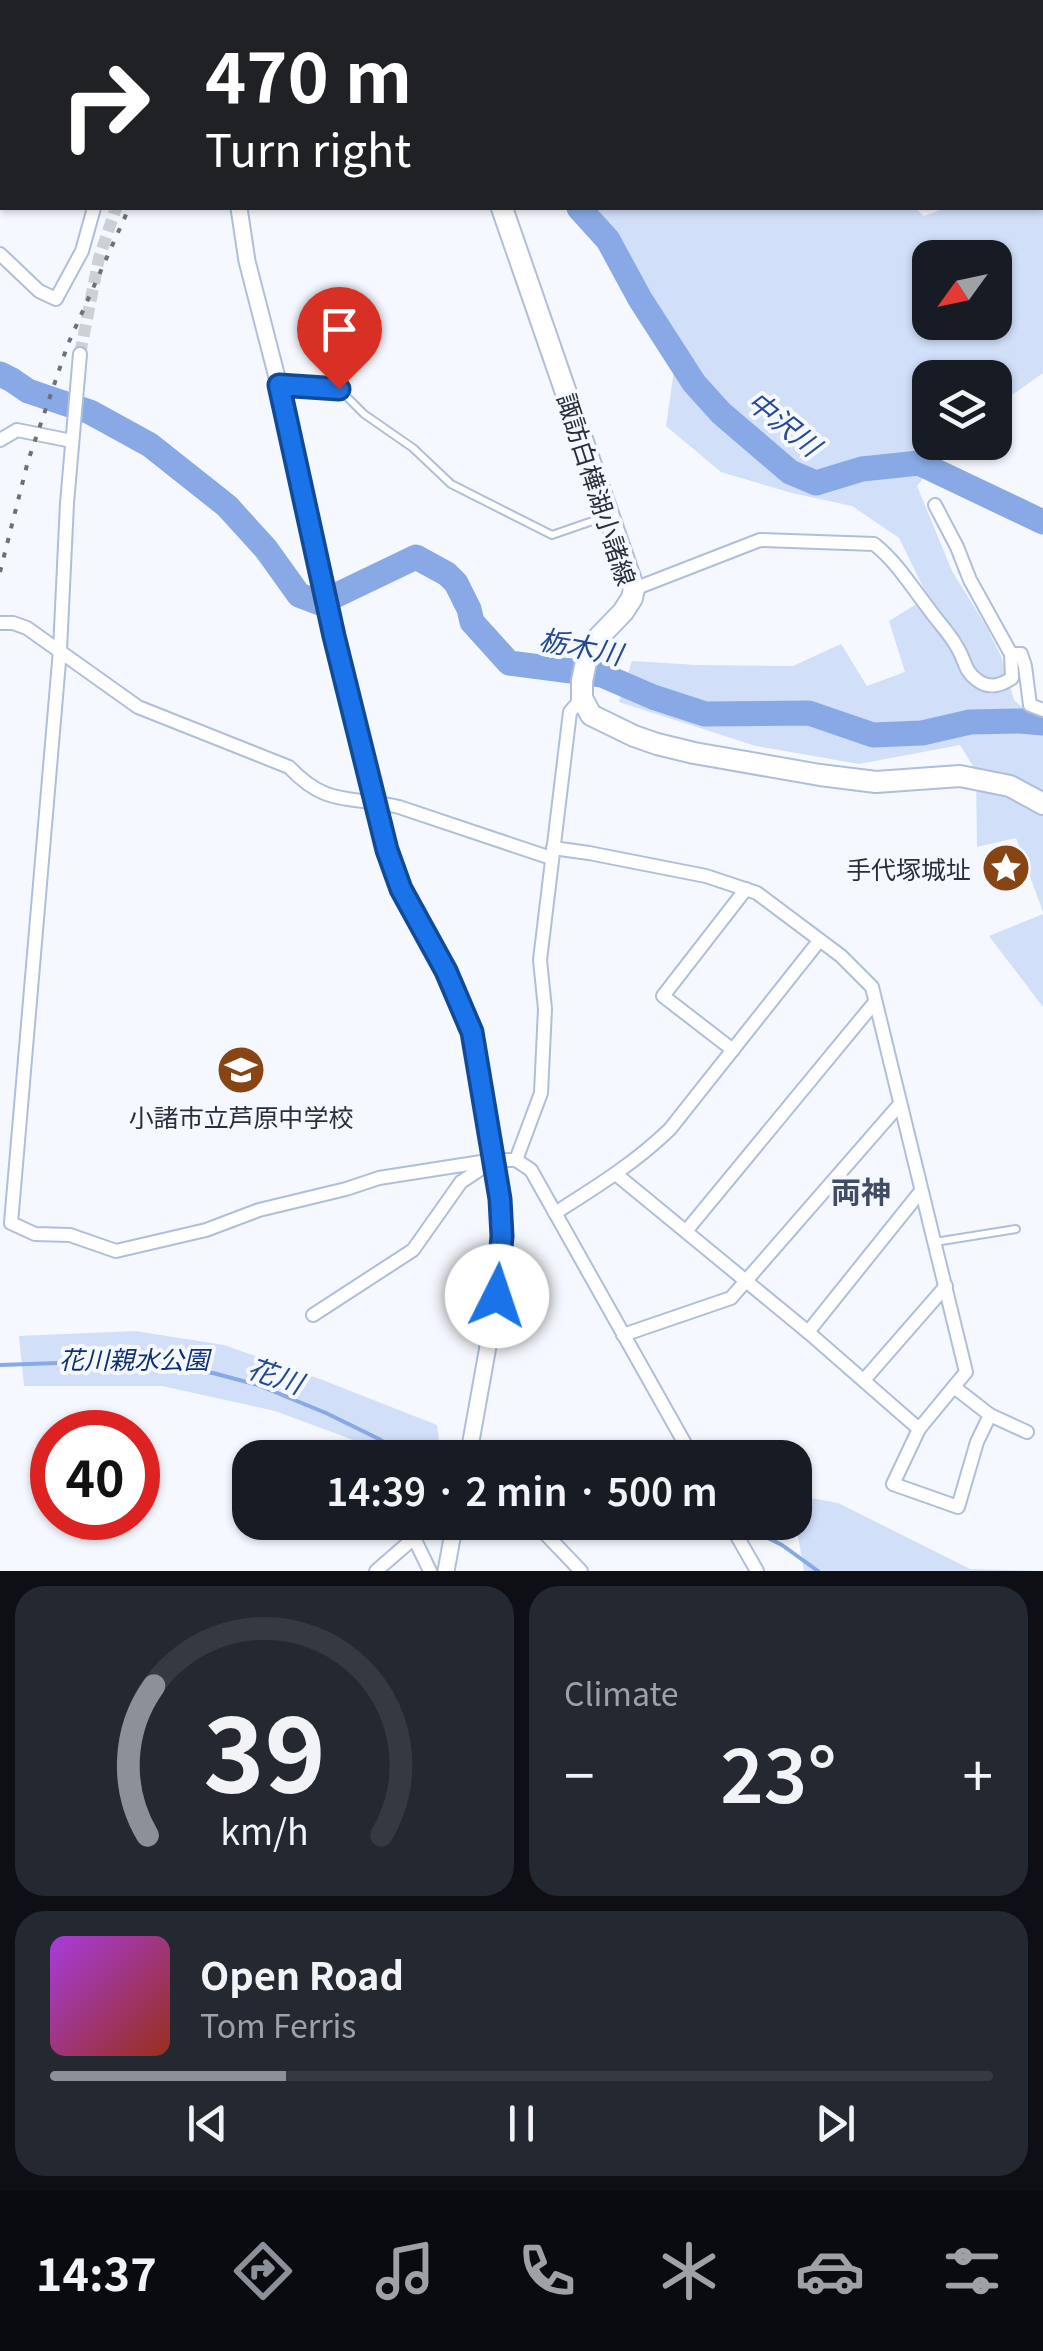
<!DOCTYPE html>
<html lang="en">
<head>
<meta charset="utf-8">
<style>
  :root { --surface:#171b24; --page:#242831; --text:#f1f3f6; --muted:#9ea1a6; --line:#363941; --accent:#8c9099 }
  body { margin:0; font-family:Georgia,"Noto Sans JP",serif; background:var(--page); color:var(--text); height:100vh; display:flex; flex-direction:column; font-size:38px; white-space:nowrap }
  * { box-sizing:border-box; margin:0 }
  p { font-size:32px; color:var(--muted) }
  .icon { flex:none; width:55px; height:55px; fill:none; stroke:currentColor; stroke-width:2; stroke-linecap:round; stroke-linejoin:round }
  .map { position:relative; height:1571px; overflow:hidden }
  .sheet { display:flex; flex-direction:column; gap:15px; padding:15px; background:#0d0f14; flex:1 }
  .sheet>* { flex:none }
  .banner { position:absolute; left:0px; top:0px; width:1045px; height:210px; box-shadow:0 2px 8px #0004; background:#202124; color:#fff; overflow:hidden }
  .needle { width:65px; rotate:237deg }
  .tools { position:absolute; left:912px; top:240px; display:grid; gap:20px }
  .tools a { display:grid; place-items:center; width:100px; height:100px; border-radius:20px; background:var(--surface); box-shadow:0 2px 8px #0004; font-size:50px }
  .speed { position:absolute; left:30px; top:1410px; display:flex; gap:20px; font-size:50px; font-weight:700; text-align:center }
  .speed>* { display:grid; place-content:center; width:130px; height:130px; border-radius:50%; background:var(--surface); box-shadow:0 2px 8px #0004; line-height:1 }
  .speed .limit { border:15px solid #d22; background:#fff; color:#111 }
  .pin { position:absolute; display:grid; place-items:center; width:85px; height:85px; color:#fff; margin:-102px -42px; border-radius:50% 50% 50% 0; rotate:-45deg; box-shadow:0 0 10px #0007 }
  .pin .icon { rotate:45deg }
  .me { position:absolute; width:110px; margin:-55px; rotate:4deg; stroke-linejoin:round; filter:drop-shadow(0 0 8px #0008) }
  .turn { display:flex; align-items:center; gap:35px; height:210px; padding:0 40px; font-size:45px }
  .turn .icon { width:130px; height:130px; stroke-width:2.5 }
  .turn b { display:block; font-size:70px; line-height:85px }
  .big { font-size:75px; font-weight:600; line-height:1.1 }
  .sheet .tile { flex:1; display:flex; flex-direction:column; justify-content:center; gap:15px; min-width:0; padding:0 35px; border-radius:30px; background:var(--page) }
  .sheet .dial { align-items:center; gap:0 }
  .dial svg { height:260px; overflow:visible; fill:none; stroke:var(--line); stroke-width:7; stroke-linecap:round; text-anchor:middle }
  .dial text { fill:var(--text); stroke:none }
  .song { display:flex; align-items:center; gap:30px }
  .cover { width:120px; height:120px; border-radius:15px; background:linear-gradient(135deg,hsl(280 70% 55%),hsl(10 70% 35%)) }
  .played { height:10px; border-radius:5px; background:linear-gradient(90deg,var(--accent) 25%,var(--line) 25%) }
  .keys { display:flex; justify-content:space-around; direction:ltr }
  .heat { display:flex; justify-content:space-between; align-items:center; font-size:55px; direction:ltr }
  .sheet .tiles { flex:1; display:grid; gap:15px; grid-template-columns:1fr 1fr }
  .tile:last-child { grid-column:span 2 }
  .trip { position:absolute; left:232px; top:1440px; width:580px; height:100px; border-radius:30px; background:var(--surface); box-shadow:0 2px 8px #0004; font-weight:600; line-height:100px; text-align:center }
  .menu { display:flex; height:160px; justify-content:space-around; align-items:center; background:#090b0e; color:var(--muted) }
  .menu .icon { width:70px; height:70px }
  .menu .selected { color:var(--accent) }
  .menu b { font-size:45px; color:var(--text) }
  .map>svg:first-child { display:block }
</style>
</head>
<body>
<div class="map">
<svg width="1043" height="1571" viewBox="0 0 1043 1571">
  <rect width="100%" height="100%" fill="#f5f8fe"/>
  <g fill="#d1dff9" fill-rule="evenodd">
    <path d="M974 0H1043V373L995 407V378H930V442L951 443 917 486 952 571 986 626 1001 656 1014 700 1043 725V912L1016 838 977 847 976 771 960 745 859 764 756 746 619 702 632 661 697 665 793 666 841 644 867 686 905 672 889 621 928 597 899 538 852 506 792 493 721 472 666 426 678 344 618 239 580 208H915L924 216 946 208H1042V2H977ZM930 258H995V322H930Z"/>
    <path d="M1043 914V1007L989 936Z"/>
    <path d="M135 1331 224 1345 320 1379 437 1425 441 1457H386L359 1442 275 1411 162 1386H24L19 1336Z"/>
    <path d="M795 1495 838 1503 970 1569 1043 1571H804L795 1519Z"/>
  </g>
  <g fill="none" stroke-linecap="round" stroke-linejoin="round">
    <g stroke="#88a9e5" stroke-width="4">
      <path d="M0 1365 87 1362 213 1373 258 1385 326 1413 379 1439 408 1458"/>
      <path d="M599 1522 610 1529H632L638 1522"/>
      <path d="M756 1532 782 1545 818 1571"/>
    </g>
    <g stroke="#88a9e5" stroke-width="25">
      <path d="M457 0 462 2"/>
      <path d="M579 208 608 240 640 299 694 383 721 413 790 472 816 483 862 469 919 463 1043 522"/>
      <path d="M0 374 12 380 28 391 90 412 150 445 227 506 266 549 299 595 320 603 416 557 447 574 456 583 469 609 472 622 509 663 602 675 653 697 705 714 809 713 873 735 922 733 970 722 1020 721 1043 723"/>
    </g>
    <path stroke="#ccd0d7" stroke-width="12" stroke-dasharray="12 6" stroke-linecap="butt" d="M80 354 99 258 116 208"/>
    <g stroke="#afbfdb" stroke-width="10">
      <g id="service">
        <path d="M1042 69 1043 70"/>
        <path d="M281 385 339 389 364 414 413 448 451 484 552 535 607 516"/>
        <path d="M935 1242 1016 1229"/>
      </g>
    </g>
    <g stroke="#afbfdb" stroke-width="16">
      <g id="minor">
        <path d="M79 0 82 2"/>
        <path d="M553 0 554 2"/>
        <path d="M931 0 933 2"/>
        <path d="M200 2 201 0"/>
        <path d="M221 2 222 0"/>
        <path d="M849 2 853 0"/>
        <path d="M1042 39 1043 38"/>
        <path d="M0 111 2 113"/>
        <path d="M0 172 2 170"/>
        <path d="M0 254 39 291 56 299 82 251 94 208"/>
        <path d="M80 354 67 503 60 650 11 1223 35 1234 70 1235 116 1251 206 1230 259 1210 346 1189 379 1178 494 1160H516L531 1170 693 1458"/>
        <path d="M0 440 17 430 72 441"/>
        <path d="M634 589 760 540 874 544C897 562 911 586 929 609 938 622 950 634 957 647 965 659 964 671 977 680 989 689 1000 686 1012 678L1011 654 970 580 957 547 935 505"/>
        <path d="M0 623H13L27 628 138 707 289 767C328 808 349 795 399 807L551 858"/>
        <path d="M1011 654H1021L1025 666 1030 705 1043 710"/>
        <path d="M553 848 589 853 706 876 757 893 841 956 872 987 966 1372 919 1429 893 1484 958 1507 977 1442 990 1415"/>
        <path d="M733 1050 663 996 746 889"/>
        <path d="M516 1160 541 1093 545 1009 540 960 570 712 582 698"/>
        <path d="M617 1175 808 1332 919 1429"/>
        <path d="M555 1213C596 1187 635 1163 670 1129L819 941"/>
        <path d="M687 1230 875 1002"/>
        <path d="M313 1315 413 1250 461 1182 488 1164"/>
        <path d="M808 1332 921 1191"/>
        <path d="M623 1335 731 1298 900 1104"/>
        <path d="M864 1380 946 1286"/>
        <path d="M954 1387 990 1415 1027 1432"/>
        <path d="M412 1522 414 1538 430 1571"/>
        <path d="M534 1522 581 1571"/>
        <path d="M729 1522 757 1571"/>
        <path d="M376 1571 414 1538"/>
      </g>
    </g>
    <g stroke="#afbfdb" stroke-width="19">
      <g id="tertiary">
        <path d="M276 2 278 0"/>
        <path d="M239 208 247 261 279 385 334 636 387 850 401 889 446 971 472 1031 500 1199 502 1236 497 1296 468 1458"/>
        <path d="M446 1571 455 1522"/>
      </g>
    </g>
    <g stroke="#afbfdb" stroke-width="24">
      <g id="primary">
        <path d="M404 0 406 2"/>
        <path d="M502 208 634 589 632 598 623 612 596 640 588 652 582 681V698L591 715 634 736 657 744 694 753 820 775 876 782 960 776 1010 786 1043 804"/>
      </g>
    </g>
    <use href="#service" stroke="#fff" stroke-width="6"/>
    <use href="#minor" stroke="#fff" stroke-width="12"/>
    <use href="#tertiary" stroke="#fff" stroke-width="15"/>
    <use href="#primary" stroke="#fff" stroke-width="20"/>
    <g stroke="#6b7179" stroke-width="4" stroke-dasharray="5 10" stroke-linecap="butt">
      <path d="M239 2 241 0"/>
      <path d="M0 572 28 461 68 344 129 208"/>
    </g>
  </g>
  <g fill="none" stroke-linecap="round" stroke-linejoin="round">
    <g stroke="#114b97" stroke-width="25">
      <path id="route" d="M339 389 279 385 334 636 387 850 401 889 446 971 472 1032 500 1199 502 1236 497 1296"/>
    </g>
    <use href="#route" stroke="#1a73e8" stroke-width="18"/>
  </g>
  <defs>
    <g id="sight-disc" transform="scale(2.5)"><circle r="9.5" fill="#874514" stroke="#f5f8fe"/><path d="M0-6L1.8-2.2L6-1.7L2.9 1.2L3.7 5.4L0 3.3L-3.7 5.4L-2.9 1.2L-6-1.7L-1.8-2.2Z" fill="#fff"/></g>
    <g id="school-disc" transform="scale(2.5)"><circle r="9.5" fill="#874514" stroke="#f5f8fe"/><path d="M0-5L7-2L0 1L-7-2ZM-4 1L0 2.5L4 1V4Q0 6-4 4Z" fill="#fff"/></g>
  </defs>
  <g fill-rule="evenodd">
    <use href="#sight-disc" x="1006" y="868"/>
    <use href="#school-disc" x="241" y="1070"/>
  </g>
  <g text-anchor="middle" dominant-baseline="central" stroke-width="8" stroke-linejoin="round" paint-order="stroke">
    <g font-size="25" fill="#282f39" stroke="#f5f8fe">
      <text transform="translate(598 489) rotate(72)">諏訪白樺湖小諸線</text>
    </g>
    <g font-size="25" fill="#282f39" stroke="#f5f8fe" text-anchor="end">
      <text x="971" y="868">手代塚城址</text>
      <text x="241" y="1116" text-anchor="middle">小諸市立芦原中学校</text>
    </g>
    <g font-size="25" font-style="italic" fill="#0d3075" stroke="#f5f8fe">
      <text x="134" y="1358">花川親水公園</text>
    </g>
    <g font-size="28" font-style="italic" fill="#254a91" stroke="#f5f8fe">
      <text transform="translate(785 422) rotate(39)">中沢川</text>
      <text transform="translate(581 645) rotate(11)">栃木川</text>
      <text transform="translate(276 1374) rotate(19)">花川</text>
    </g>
    <g font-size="30" font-weight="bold" fill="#404d64" stroke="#f5f8fe">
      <text x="861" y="1190">両神</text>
    </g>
  </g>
</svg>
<div class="tools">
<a><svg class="needle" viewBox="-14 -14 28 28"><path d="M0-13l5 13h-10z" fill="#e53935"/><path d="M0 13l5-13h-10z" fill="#9ea1a6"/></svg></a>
<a><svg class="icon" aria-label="layers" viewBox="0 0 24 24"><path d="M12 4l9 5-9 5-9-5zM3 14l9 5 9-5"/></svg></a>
</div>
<div class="speed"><div class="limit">40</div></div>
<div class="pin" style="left:339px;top:389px;background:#d93025"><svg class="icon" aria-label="arrive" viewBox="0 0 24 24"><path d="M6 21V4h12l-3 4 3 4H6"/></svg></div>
<svg class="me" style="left:497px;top:1296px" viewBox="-20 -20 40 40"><circle r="19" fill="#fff"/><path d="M0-13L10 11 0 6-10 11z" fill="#1a73e8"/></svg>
<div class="trip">14:39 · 2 min · 500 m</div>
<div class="banner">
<div class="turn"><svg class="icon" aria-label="right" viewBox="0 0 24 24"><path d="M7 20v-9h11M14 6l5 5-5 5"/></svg><div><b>470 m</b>Turn right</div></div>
</div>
</div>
<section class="sheet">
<div class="tiles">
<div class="tile dial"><svg viewBox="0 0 100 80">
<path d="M14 69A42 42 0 1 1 86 69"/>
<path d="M14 69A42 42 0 0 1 16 23" stroke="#8c9099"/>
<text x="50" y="56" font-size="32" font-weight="700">39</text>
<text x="50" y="72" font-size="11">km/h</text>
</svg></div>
<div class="tile"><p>Climate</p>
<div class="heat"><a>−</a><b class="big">23°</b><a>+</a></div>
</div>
<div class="tile">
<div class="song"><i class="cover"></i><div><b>Open Road</b><p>Tom Ferris</p></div></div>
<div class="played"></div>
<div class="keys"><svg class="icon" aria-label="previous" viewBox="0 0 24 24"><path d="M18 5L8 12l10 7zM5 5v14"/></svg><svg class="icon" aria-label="pause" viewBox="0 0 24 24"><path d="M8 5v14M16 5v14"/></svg><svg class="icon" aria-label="next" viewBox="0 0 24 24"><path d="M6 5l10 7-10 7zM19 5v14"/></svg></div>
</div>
</div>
</section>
<nav class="menu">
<b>14:37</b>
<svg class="icon selected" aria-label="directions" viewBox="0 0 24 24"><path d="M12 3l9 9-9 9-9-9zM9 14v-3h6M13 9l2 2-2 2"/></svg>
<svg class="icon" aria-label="music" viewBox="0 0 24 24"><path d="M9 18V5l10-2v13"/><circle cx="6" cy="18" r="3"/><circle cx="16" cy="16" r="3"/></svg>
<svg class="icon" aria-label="phone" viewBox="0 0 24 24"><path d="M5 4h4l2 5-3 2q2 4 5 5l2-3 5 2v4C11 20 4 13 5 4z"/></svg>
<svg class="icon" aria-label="climate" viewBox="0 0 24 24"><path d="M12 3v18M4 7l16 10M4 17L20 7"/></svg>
<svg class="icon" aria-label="car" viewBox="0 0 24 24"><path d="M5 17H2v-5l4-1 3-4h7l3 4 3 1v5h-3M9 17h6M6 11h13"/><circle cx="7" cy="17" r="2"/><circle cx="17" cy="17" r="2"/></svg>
<svg class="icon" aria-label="filters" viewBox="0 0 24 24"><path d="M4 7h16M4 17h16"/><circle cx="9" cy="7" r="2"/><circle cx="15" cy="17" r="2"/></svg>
</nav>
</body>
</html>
